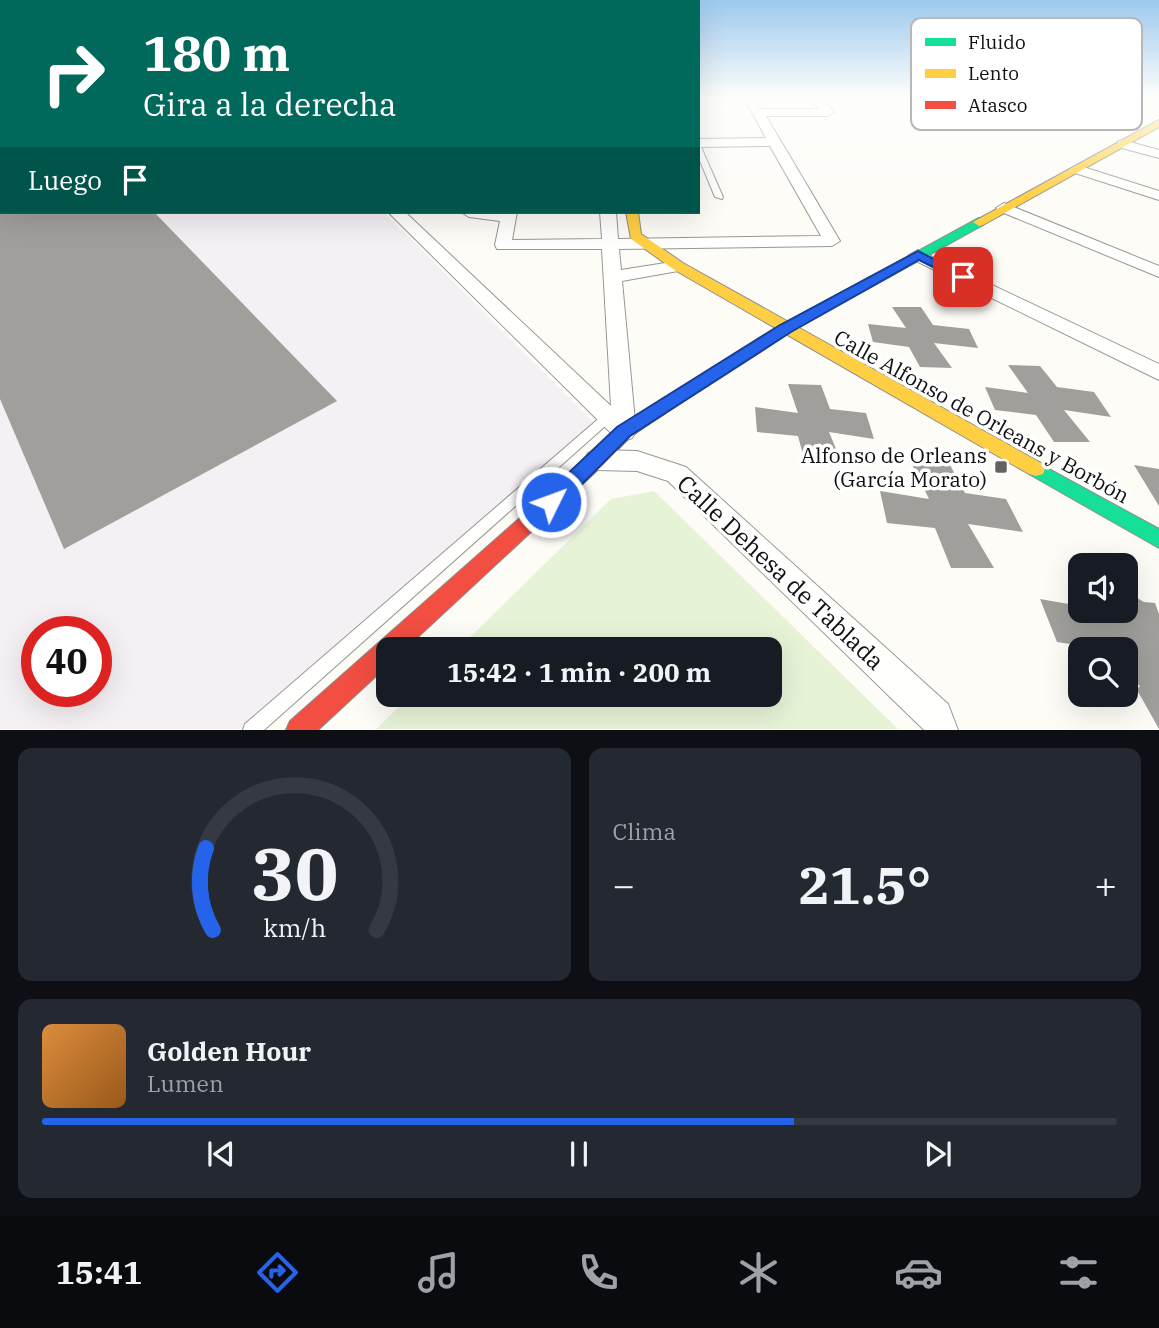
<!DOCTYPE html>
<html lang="es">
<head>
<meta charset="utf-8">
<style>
  :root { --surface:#171b24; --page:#242831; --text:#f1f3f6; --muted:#9ea1a6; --line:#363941; --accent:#2563eb }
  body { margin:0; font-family:"IBM Plex Serif",serif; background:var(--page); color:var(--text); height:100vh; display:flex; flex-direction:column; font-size:26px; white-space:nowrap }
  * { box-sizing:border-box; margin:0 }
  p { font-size:23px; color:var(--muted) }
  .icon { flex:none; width:38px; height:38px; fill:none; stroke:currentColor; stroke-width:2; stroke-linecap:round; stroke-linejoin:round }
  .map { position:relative; height:730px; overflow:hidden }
  .details { display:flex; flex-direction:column; gap:18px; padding:18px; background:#0d0f14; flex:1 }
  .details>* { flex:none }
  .top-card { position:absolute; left:0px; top:0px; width:700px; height:214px; box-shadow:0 7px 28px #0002; background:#00695c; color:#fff; overflow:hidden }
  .tools { position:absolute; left:1068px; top:553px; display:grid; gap:14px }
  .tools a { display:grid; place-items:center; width:70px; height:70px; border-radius:14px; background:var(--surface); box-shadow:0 7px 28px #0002; font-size:35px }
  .speed { position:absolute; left:21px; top:616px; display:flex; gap:14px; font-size:35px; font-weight:700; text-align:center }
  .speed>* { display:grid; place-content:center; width:91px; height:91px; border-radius:50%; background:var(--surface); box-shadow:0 7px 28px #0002; line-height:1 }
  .speed .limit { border:10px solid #d22; background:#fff; color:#111 }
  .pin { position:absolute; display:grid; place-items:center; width:60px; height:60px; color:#fff; margin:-30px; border-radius:14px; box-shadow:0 4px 10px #0006 }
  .me { position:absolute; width:77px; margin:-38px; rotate:48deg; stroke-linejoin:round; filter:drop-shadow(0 0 5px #0008) }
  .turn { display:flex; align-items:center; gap:24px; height:147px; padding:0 28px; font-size:32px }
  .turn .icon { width:91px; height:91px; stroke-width:2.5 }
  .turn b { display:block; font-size:49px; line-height:60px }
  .then { display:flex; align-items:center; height:66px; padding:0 28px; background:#0003; gap:14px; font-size:26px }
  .big { font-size:52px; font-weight:700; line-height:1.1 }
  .details .widget { flex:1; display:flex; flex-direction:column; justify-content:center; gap:10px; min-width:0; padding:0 24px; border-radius:14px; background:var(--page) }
  .details .dial { align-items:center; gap:0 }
  .dial svg { height:182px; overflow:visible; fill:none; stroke:var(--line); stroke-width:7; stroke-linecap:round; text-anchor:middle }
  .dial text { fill:var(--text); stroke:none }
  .song { display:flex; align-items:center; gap:21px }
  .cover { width:84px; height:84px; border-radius:10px; background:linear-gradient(135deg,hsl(30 70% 55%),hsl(30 70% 35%)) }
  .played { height:7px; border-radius:4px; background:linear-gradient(90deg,var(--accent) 70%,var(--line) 70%) }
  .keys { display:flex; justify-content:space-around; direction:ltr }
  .heat { display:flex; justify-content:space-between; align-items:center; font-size:38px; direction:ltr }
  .details .tiles { flex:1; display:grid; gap:18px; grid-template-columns:1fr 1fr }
  .widget:last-child { grid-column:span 2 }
  .trip { position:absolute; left:376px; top:637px; width:406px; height:70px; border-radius:14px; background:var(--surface); box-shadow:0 7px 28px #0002; font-weight:700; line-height:70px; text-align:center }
  .tab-bar { display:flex; height:112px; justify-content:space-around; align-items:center; background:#090b0e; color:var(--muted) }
  .tab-bar .icon { width:49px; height:49px }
  .tab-bar .on { color:var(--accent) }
  .tab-bar b { font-size:32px; color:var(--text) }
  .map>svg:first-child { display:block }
</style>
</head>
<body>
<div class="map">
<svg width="1159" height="730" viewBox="0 0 1159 730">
  <rect width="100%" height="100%" fill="#fdfcf7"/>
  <path fill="#f5f0f3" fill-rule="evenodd" d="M0 98 2 212H384L599 428 248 729H0ZM37 632H96V691H37Z"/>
  <path fill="#e7f3d7" d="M654 491 898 729H376L411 695H770V649H458L611 499Z"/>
  <g fill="#a19f9c">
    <path d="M0 212H154L337 401 64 549 0 399Z"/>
    <path d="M892 307H921L933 325 969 329 978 348 934 343 952 368 920 367 909 347 873 342 868 324 906 328Z"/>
    <path d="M1008 365 1040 366 1057 387 1094 392 1111 417 1064 410 1090 442H1054L1036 415 995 410 985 387 1028 393Z"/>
    <path d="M788 384 821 385 830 409 866 413 874 439 829 432 843 466H806L798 436 757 432 755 407 798 413Z"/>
    <path d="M911 462 949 463 965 493 1006 499 1023 532 968 524 994 568H951L935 528 887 523 880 491 929 499Z"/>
    <path d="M1134 465 1159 469V506Z"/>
    <path d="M1125 591 1144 602 1155 603 1159 614V729L1136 688 1140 687 1125 664V649L1096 648 1057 642 1040 599 1080 606V611H1125Z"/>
  </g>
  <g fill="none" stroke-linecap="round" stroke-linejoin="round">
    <g stroke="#979795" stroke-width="2">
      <g id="lane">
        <path d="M698 145 701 147 723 197 722 199 715 197 698 156Z"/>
        <rect x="0" y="171" width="2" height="5"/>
        <path d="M608 413 612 414 614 417 612 420 264 730H243L245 724 604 414Z"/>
      </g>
    </g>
    <g stroke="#979795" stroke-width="2">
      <g id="street">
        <path d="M744 98H754L761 109H819L810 98H822L834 112 828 116H766L840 241 832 246 619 249 621 270 678 261 687 266 678 271 622 281 636 432 632 438 624 441 616 438 388 212H405L611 406 602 249H497L495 245 500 221 469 217 461 212H517L512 240 602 239 600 212H616L618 239 821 236 770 146 698 147V139L766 138Z"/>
        <path d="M1123 140 1159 150V158L1118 147V141Z"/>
        <path d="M1077 165 1159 191V200L1072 172 1070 169Z"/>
        <path d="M1004 203 1159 266V277L999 211 996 208Z"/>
        <path d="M918 250 1159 364V380L912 259 909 255Z"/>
        <path d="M597 450 637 451 686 467 948 704 958 730H924L668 481 637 471 597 470 588 467 585 460 588 453Z"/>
      </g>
    </g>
    <g stroke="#8e8d8b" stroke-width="2">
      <g id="fast">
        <path d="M979 218 983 219V225L790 332 673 408H661L659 404 661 400 780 326Z"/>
        <path d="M1036 462 1159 529V548L1029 474 1027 469 1029 464Z"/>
      </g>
    </g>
    <g stroke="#8e8d8b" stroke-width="2">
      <g id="slow">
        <path d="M1159 120V127L983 225 979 226 973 222Z"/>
        <path d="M626 212H638L641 234 683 263 1043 464 1045 469 1043 474 1036 476 1029 474 673 269 631 239Z"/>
      </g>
    </g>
    <g stroke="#8e8d8b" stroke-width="2">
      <path id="jam" d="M667 398 673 400 675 404 673 408 630 437 603 465 405 649H388V665L318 730H286L290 721 591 455 618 427Z"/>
    </g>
    <use href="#lane" fill="#fffffe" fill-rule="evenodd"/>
    <use href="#street" fill="#fffffe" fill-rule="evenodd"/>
    <use href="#fast" fill="#16e098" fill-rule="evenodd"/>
    <use href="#slow" fill="#ffcf43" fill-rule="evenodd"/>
    <use href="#jam" fill="#f24e42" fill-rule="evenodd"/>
  </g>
  <linearGradient id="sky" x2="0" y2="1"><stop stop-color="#9dc9ee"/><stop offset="0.49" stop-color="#fefefb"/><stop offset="1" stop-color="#fefefb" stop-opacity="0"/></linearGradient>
  <rect width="1159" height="200" fill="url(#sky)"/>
  <path fill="#2563eb" stroke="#184099" stroke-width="2" d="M918 251 970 277 963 281 959 280 919 260 791 332 630 436 558 508 551 510 544 508 541 502 544 496 617 427 780 325Z"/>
  <rect fill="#646362" stroke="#fff" stroke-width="2.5" x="994" y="460" width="14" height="14" rx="3.5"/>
  <g text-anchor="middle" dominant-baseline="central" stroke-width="7" stroke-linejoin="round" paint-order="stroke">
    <g font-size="21" fill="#111" stroke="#fff">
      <text transform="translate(982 416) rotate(29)">Calle Alfonso de Orleans y Borbón</text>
    </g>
    <g font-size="21" fill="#111" stroke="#fff" text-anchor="end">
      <text x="987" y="455">Alfonso de Orleans<tspan x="987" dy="24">(García Morato)</tspan></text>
    </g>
    <g font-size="24" fill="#111" stroke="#fff">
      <text transform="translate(781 572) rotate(43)">Calle Dehesa de Tablada</text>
    </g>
  </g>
  <rect x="911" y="18" width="231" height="112" rx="10" fill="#fff" stroke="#b8b8b8" stroke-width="2"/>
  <rect x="925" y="38" width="31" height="8" fill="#16e098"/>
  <rect x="925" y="69" width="31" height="9" fill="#ffcf43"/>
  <rect x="925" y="101" width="31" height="8" fill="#f24e42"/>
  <g font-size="19" fill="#111">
    <text x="968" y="49">Fluido</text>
    <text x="968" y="80">Lento</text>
    <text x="968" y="112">Atasco</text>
  </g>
</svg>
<div class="tools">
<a><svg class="icon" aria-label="sound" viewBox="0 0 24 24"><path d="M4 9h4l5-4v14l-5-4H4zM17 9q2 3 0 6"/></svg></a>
<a><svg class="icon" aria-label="search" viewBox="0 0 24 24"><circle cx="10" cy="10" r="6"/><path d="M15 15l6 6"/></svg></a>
</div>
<div class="speed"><div class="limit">40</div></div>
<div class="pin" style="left:963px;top:277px;background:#d93025"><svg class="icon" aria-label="arrive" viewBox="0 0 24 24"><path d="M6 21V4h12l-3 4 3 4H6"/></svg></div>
<svg class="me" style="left:551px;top:502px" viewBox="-20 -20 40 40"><circle r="17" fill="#2563eb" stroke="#fff" stroke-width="3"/><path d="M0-11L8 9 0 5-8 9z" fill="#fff"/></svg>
<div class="trip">15:42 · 1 min · 200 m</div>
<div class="top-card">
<div class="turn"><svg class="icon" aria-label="right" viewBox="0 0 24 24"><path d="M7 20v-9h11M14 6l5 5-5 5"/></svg><div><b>180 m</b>Gira a la derecha</div></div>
<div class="then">Luego<svg class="icon" aria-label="arrive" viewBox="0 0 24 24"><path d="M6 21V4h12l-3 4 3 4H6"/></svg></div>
</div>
</div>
<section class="details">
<div class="tiles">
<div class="widget dial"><svg viewBox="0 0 100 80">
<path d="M14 69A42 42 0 1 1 86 69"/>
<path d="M14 69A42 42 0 0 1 11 33" stroke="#2563eb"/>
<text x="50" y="56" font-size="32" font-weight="700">30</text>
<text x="50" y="72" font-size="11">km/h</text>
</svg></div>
<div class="widget"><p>Clima</p>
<div class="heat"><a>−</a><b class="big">21.5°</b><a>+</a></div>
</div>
<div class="widget">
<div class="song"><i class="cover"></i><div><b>Golden Hour</b><p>Lumen</p></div></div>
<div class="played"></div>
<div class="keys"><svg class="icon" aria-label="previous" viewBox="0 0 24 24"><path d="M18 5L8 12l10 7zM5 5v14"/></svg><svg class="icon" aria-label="pause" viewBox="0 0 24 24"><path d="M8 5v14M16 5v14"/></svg><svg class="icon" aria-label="next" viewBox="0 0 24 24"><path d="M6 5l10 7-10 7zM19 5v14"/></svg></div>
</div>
</div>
</section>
<nav class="tab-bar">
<b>15:41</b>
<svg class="icon on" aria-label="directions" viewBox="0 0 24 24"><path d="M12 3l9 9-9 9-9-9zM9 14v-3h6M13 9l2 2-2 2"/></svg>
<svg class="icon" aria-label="music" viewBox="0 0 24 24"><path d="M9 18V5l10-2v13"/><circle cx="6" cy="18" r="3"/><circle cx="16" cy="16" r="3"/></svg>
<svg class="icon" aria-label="phone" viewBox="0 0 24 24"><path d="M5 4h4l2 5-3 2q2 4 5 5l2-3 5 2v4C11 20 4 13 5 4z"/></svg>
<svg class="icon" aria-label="climate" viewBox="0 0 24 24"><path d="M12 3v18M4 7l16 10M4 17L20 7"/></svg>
<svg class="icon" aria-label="car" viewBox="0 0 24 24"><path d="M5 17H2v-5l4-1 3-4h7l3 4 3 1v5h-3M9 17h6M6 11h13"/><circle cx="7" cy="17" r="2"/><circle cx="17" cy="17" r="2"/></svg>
<svg class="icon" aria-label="filters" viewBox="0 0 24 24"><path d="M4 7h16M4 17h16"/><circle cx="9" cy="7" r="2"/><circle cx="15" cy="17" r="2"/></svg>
</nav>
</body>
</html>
